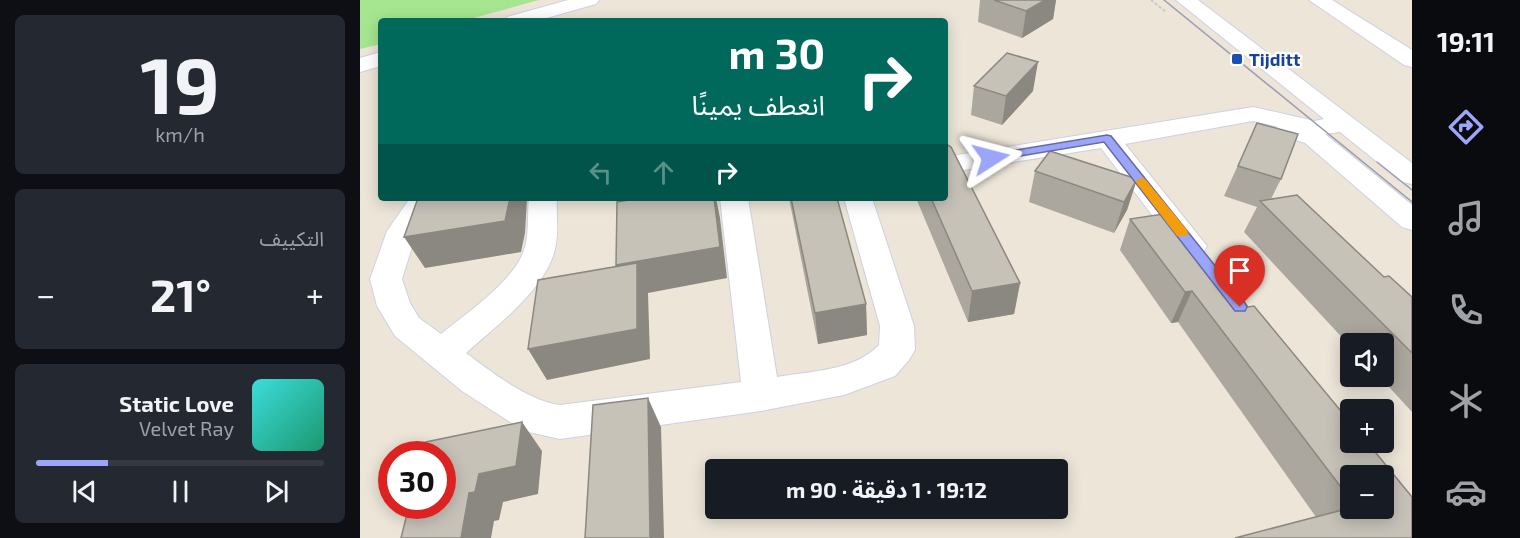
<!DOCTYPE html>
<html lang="ar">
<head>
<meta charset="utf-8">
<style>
  :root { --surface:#171b24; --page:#242831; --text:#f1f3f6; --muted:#9ea1a6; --line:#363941; --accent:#9ba5fa }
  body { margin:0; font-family:"Exo 2","Noto Sans Arabic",sans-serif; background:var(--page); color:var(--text); direction:rtl; height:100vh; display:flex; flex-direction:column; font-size:22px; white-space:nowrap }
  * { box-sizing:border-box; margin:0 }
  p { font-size:20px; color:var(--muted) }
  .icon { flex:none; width:33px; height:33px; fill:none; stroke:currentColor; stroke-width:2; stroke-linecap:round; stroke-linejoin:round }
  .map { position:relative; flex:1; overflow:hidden; direction:ltr }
  .details { display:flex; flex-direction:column; gap:15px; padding:15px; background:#0d0f14; width:360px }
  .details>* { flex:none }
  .banner { position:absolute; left:18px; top:18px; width:570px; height:183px; border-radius:6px; box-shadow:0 3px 15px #0003; direction:rtl; background:#00695c; color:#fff; overflow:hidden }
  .buttons { position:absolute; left:980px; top:333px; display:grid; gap:12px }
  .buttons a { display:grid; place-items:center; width:54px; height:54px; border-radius:6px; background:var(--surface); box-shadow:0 3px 15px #0003; font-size:30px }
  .speed { position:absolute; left:18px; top:441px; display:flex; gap:12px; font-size:30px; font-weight:700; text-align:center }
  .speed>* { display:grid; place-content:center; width:78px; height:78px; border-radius:50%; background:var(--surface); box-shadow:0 3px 15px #0003; line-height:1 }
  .speed .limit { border:9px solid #d22; background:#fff; color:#111 }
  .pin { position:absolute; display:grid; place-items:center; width:51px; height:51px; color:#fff; margin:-62px -26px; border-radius:50% 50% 50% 0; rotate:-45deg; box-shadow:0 0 6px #0007 }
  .pin .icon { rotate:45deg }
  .me { position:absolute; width:66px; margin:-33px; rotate:81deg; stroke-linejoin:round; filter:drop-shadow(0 0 4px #0008) }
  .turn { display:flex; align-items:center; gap:21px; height:126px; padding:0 24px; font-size:27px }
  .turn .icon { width:78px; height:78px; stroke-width:2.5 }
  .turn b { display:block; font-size:42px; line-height:51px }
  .lanes { display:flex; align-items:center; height:57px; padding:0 24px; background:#0003; justify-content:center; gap:30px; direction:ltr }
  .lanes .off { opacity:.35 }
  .big { font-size:45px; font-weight:700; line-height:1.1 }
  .details .widget { flex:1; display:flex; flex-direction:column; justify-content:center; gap:9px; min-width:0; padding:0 21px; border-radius:9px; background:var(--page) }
  .details .dial { align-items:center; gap:0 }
  .dial b { font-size:78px; line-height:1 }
  .song { display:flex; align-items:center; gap:18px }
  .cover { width:72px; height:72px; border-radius:9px; background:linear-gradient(135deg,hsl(180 70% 55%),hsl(160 70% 35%)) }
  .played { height:6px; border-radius:3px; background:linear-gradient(90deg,var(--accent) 25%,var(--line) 25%) }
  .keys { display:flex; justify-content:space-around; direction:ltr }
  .heat { display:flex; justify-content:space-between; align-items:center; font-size:33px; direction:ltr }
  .trip { position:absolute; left:345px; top:459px; width:363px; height:60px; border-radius:6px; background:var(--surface); box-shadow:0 3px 15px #0003; font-weight:700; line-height:60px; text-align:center; direction:rtl }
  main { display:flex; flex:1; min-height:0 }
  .tabs { display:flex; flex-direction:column; width:108px; justify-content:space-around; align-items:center; background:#090b0e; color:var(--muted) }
  .tabs .icon { width:42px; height:42px }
  .tabs .on { color:var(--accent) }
  .tabs b { font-size:27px; color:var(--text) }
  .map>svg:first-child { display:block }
</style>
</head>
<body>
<main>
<nav class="tabs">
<b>19:11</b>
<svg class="icon on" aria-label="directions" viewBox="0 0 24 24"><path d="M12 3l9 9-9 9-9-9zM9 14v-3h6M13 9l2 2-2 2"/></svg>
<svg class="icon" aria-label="music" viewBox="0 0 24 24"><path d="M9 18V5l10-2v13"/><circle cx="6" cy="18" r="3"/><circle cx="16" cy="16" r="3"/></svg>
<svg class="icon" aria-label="phone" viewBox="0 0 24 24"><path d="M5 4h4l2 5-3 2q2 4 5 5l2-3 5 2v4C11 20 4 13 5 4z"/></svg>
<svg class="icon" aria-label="climate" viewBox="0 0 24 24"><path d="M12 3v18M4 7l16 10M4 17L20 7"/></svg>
<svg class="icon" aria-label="car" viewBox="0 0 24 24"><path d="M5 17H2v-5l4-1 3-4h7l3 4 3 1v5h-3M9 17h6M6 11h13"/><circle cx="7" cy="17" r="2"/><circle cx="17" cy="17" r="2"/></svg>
</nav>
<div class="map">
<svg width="1052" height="538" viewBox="0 0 1052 538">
  <rect width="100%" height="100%" fill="#ece5d8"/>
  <path fill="#a6e691" d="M0 0H179L103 21H21V44L0 49Z"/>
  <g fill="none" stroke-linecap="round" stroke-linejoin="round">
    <g stroke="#ced0e2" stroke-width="2">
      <g id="minor">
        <path d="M208 0H239L236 4 176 21H144L147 17Z"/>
        <path d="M816 0H838L1052 163V184L1042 182 980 132 965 134 1052 205V230L1042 227 945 143 919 135 915 130 918 127 893 121 765 144 847 246 843 253 832 256 821 253 741 148 585 173V157L893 107 955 121 964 119Z"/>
        <path d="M949 0H972L1052 50V67L1044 65Z"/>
        <path d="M21 52V66L0 72V58Z"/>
        <path d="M50 198H81L57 231 42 279 50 303 59 318 81 334C106 314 151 283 163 253 170 236 167 216 169 198H197C196 215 199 232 195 249 186 289 135 327 106 353 131 372 169 401 200 405L381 382 360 198H388L417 377C450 371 495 371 519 345L520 326 484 198H512L554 326 555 350 549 360 535 376 484 395 401 411 200 439 164 431 102 391 35 336 17 306 10 279 27 231Z"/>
      </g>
    </g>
    <path stroke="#c7c7c7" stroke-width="2" stroke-dasharray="3 2" stroke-linecap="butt" d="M791 0 806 12"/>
    <use href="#minor" fill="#fff" fill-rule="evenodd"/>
    <g stroke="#9b9db4" stroke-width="1.5">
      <path d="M804 0 1052 202"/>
      <path d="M1017 162 1052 190"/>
    </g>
  </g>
  <g fill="#aba79e" fill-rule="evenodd">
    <path d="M620 0H696L693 19 662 38 618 22Z"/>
    <path d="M614 86 673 91 642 125 611 115Z"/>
    <path d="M897 123 921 179 911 199 1052 297V412L1019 376H1023V344H990V346L884 232 897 207 864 196Z"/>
    <path d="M586 144 660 283 654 314 608 322 556 198H585Z"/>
    <path d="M675 171 777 179 767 210 754 233 669 202Z"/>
    <path d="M429 198H477L506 304 507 335 458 344Z"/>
    <path d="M810 213 888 307 894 306 990 422V442H1007L1052 497V538H875L956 517 818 322 811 323 760 250 770 219ZM990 476H1023V508H990Z"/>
  </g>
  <g fill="#8b8881">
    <path d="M685 0H696L693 19 662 38 666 11Z"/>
    <path d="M678 62 673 91 642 125 646 96Z"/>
    <path d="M777 179 767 210 754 233 764 202Z"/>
    <path d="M150 198H166L167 199 165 233 161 252 65 268 44 237Z"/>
    <path d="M354 198H356L360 218 367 278 288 293 290 359 187 380 168 349 268 296 256 265Z"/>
    <path d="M660 283 654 314 608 322 612 291Z"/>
    <path d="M832 291 818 322 811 323 825 292Z"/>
    <path d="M506 304 507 335 458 344 455 313Z"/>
    <path d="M288 398 301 427 304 538H290Z"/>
    <path d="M162 422 182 451 178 494 143 502 139 520 134 521 131 538H101L109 493 119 474Z"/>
  </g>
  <g fill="#c7c2b8" stroke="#8b8881" stroke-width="1.5">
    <path d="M634 0H685L666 11Z"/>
    <path d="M647 53 678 62 646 96 614 86Z"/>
    <path d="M897 123 938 134 921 179 878 166Z"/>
    <path d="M585 139 586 144 591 147 660 283 612 291 571 198H585Z"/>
    <path d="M690 151 777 179 764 202 675 171Z"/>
    <path d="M937 195 1024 277 1029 276 1052 297V353L900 201Z"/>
    <path d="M58 198H150L145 221 44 237Z"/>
    <path d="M281 198H354L360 247 256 265 257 202Z"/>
    <path d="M431 198H477L506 304 455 313Z"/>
    <path d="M810 213 888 307 894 306 990 422V442H1007L1052 497V538H875L990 508H1023V476H990V499L832 291 825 292 770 219Z"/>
    <path d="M277 263V329L168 349 178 280Z"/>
    <path d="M288 398 290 538H225L233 405Z"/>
    <path d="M162 422 156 466 119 474 115 492 109 493 101 538H41L49 506H82V454H62L66 442Z"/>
  </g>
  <path fill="#9ba5fa" stroke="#656ba2" stroke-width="1.5" d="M747 135 751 136 885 303 887 307 885 311H875L744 142 631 161 625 158 631 154Z"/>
  <path fill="#f59e0b" d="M781 178 785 179 827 230 828 233 827 236H817L775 181Z"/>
  <rect fill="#1a4fb4" stroke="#fff" stroke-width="2" x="871" y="53" width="12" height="12" rx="3"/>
  <g text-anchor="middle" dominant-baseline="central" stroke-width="4.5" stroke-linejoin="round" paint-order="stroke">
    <g font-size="18" font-weight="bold" fill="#164399" stroke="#fff" text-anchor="start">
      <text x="889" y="59">Tijditt</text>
    </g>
  </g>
</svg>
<div class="buttons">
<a><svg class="icon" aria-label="sound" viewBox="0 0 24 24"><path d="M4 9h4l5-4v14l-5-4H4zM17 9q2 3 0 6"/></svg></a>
<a>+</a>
<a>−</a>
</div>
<div class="speed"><div class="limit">30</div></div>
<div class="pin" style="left:880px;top:307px;background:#d93025"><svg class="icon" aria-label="arrive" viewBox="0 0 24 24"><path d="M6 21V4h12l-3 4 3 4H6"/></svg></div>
<svg class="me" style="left:631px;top:158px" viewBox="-20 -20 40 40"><path d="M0-17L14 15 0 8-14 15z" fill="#9ba5fa" stroke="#fff" stroke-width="4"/></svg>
<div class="trip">19:12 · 1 دقيقة · 90 m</div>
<div class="banner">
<div class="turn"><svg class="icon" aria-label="right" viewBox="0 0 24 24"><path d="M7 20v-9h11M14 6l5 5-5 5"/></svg><div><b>30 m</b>انعطف يمينًا</div></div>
<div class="lanes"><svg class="icon off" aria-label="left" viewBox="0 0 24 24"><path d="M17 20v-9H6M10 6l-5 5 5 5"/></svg><svg class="icon off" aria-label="ahead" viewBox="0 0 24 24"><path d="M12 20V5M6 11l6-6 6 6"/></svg><svg class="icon" aria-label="right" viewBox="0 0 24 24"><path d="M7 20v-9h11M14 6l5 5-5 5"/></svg></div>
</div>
</div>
<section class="details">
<div class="widget dial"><b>19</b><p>km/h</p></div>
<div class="widget"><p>التكييف</p>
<div class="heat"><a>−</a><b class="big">21°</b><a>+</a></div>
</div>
<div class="widget">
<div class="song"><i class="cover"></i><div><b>Static Love</b><p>Velvet Ray</p></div></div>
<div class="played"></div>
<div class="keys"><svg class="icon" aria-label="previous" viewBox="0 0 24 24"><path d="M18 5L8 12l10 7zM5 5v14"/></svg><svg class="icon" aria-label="pause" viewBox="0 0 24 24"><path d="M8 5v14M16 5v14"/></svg><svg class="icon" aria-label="next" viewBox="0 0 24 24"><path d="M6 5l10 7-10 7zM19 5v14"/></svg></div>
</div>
</section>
</main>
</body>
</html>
